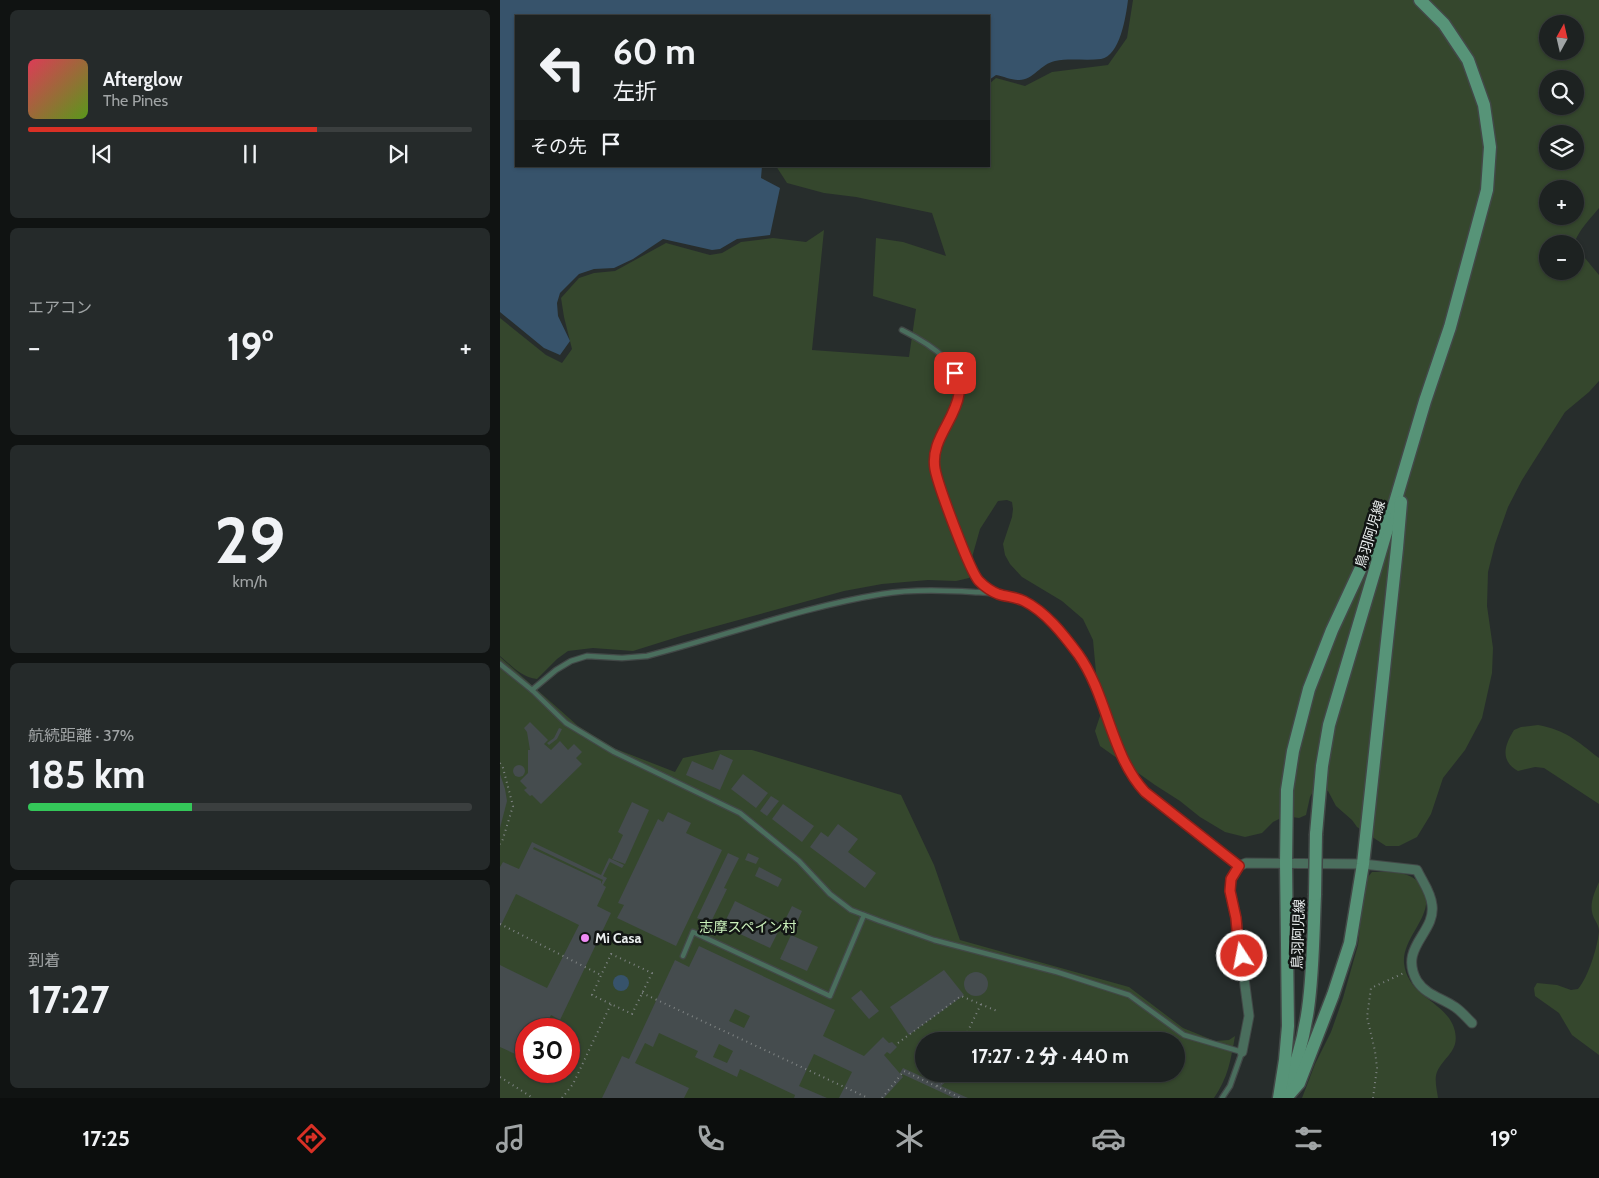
<!DOCTYPE html>
<html lang="ja">
<head>
<meta charset="utf-8">
<style>
  :root { --surface:#1d2221; --page:#252a2a; --text:#f1f3f6; --muted:#a0a4a5; --line:#3b3f3f; --accent:#d93025 }
  body { margin:0; font-family:Cabin,"Noto Sans JP",sans-serif; background:var(--page); color:var(--text); height:100vh; display:flex; flex-direction:column; font-size:19px; white-space:nowrap }
  * { box-sizing:border-box; margin:0 }
  p { font-size:16px; color:var(--muted) }
  .icon { flex:none; width:28px; height:28px; fill:none; stroke:currentColor; stroke-width:2; stroke-linecap:round; stroke-linejoin:round }
  .map { position:relative; flex:1; overflow:hidden }
  .panel { display:flex; flex-direction:column; gap:10px; padding:10px; background:#101312; width:500px }
  .panel>* { flex:none }
  .guide { position:absolute; left:15px; top:15px; width:475px; height:152px; border-radius:0px; box-shadow:0 1px 4px #0004,0 0 0 1px var(--line); background:#1d2221; color:var(--text); overflow:hidden }
  .needle { width:32px; rotate:8deg }
  .buttons { position:absolute; left:1039px; top:15px; display:grid; gap:10px }
  .buttons a { display:grid; place-items:center; width:45px; height:45px; border-radius:50%; background:var(--surface); box-shadow:0 1px 4px #0004,0 0 0 1px var(--line); font-size:25px }
  .speed { position:absolute; left:15px; top:1018px; display:flex; gap:10px; font-size:25px; font-weight:700; text-align:center }
  .speed>* { display:grid; place-content:center; width:65px; height:65px; border-radius:50%; background:var(--surface); box-shadow:0 1px 4px #0004,0 0 0 1px var(--line); line-height:1 }
  .speed .limit { border:8px solid #d22; background:#fff; color:#111 }
  .pin { position:absolute; display:grid; place-items:center; width:42px; height:42px; color:#fff; margin:-21px; border-radius:10px; box-shadow:0 2px 8px #0006 }
  .me { position:absolute; width:55px; margin:-28px; rotate:349deg; stroke-linejoin:round; filter:drop-shadow(0 0 4px #0008) }
  .turn { display:flex; align-items:center; gap:18px; height:105px; padding:0 15px; font-size:22px }
  .turn .icon { width:65px; height:65px; stroke-width:2.5 }
  .turn b { display:block; font-size:35px; line-height:42px }
  .then { display:flex; align-items:center; height:48px; padding:0 15px; background:#0003; gap:10px; font-size:19px }
  .big { font-size:38px; font-weight:800; line-height:1.1 }
  .panel .card { flex:1; display:flex; flex-direction:column; justify-content:center; gap:8px; min-width:0; padding:0 18px; border-radius:8px; background:var(--page) }
  .panel .dial { align-items:center; gap:0 }
  .dial b { font-size:65px; line-height:1 }
  .song { display:flex; align-items:center; gap:15px }
  .cover { width:60px; height:60px; border-radius:8px; background:linear-gradient(135deg,hsl(350 70% 55%),hsl(90 70% 35%)) }
  .played { height:5px; border-radius:2px; background:linear-gradient(90deg,var(--accent) 65%,var(--line) 65%) }
  .keys { display:flex; justify-content:space-around; direction:ltr }
  .heat { display:flex; justify-content:space-between; align-items:center; font-size:28px; direction:ltr }
  .charge { height:8px; border-radius:4px; background:linear-gradient(90deg,#34c759 37%,var(--line) 0) }
  .trip { position:absolute; left:415px; top:1032px; width:270px; height:50px; border-radius:25px; background:var(--surface); box-shadow:0 1px 4px #0004,0 0 0 1px var(--line); font-weight:800; line-height:50px; text-align:center }
  .tabs { display:flex; height:80px; justify-content:space-around; align-items:center; background:#0c0e0d; color:var(--muted) }
  .tabs .icon { width:35px; height:35px }
  .tabs .current { color:var(--accent) }
  .tabs b { font-size:22px; color:var(--text) }
  main { display:flex; flex:1; min-height:0 }
  .map>svg:first-child { display:block }
</style>
</head>
<body>
<main>
<section class="panel">
<div class="card">
<div class="song"><i class="cover"></i><div><b>Afterglow</b><p>The Pines</p></div></div>
<div class="played"></div>
<div class="keys"><svg class="icon" aria-label="previous" viewBox="0 0 24 24"><path d="M18 5L8 12l10 7zM5 5v14"/></svg><svg class="icon" aria-label="pause" viewBox="0 0 24 24"><path d="M8 5v14M16 5v14"/></svg><svg class="icon" aria-label="next" viewBox="0 0 24 24"><path d="M6 5l10 7-10 7zM19 5v14"/></svg></div>
</div>
<div class="card"><p>エアコン</p>
<div class="heat"><a>−</a><b class="big">19°</b><a>+</a></div>
</div>
<div class="card dial"><b>29</b><p>km/h</p></div>
<div class="card"><p>航続距離 · 37%</p><b class="big">185 km</b><div class="charge"></div></div>
<div class="card"><p>到着</p><b class="big">17:27</b></div>
</section>
<div class="map">
<svg width="1099" height="1098" viewBox="0 0 1099 1098">
  <rect width="100%" height="100%" fill="#272d2c"/>
  <g fill="#35472d" fill-rule="evenodd">
    <path d="M633 0H1099V208C1090 219 1078 231 1074 244H1048V271H1075V246L1099 275V381L1089 392 1065 412 1022 480 1008 507 995 544 988 572 987 606 993 648 992 673 982 718 965 750 943 778 931 814 917 837 899 846H886L857 827 852 820 836 806 828 791 822 789 814 790 810 797 806 815 799 818 785 816 773 822 762 833 745 837 725 832 700 817 680 801 655 785 600 746 595 731 600 716 593 640 583 619 562 601 522 577 510 564 505 555 503 544 512 517 513 509 512 502 507 500 498 501 480 529 469 568 471 575 469 578 456 581 428 580 382 584 344 591 184 635 133 651 93 648 68 651 57 659 37 679C21 677 12 666 0 656V318L46 355 62 363 72 349 64 317 61 298 79 278 94 273 115 271 166 243 210 255 222 253 241 242 273 238 306 242 324 230 312 350 409 357 416 309 373 296 376 238 403 242 446 256 432 213 356 197 324 193 287 183 276 166H489V84L496 78 525 86 552 72 608 65 627 38ZM1048 24H1075V51H1048ZM1048 79H1075V106H1048ZM1048 134H1075V161H1048ZM1048 189H1075V216H1048Z"/>
    <path d="M0 657 78 726 116 749 175 772 183 758 221 750H252L401 795 434 865 460 940 629 987 683 1028 715 1041 729 1040 735 1036C731 1059 728 1078 714 1098H0ZM26 1029H69V1071H26ZM424 1041H676V1074H424Z"/>
    <path d="M1038 725C1066 730 1077 741 1099 758V804L1044 768 1035 767 1018 771C1000 761 1004 746 1014 730L1021 727Z"/>
    <path d="M872 872C889 872 910 870 921 885 940 912 902 935 904 963 907 996 946 1002 954 1028 961 1051 945 1055 937 1072 934 1079 937 1090 938 1098H802L815 1064 831 1032 843 998 858 945 862 907 867 878Z"/>
    <path d="M1099 882V1055L1072 1035 1059 1013 1035 996 1034 988 1037 983 1057 985 1071 990 1078 989C1088 978 1098 946 1099 931 1099 924 1093 919 1092 912 1090 902 1095 891 1099 882Z"/>
  </g>
  <g fill="#37536b">
    <path d="M0 0H628C626 16 620 56 601 59 586 61 569 58 555 61 540 64 533 81 518 80 511 80 503 76 496 75L489 80V16H16V166H262L261 178 280 188 270 235 237 239 220 249 212 250 163 239 133 259 114 268 94 269 79 274 60 293 57 303 58 316 70 341 60 355 44 348 0 312Z"/>
    <circle cx="121" cy="983" r="8"/>
  </g>
  <g fill="#454c4e" fill-rule="evenodd">
    <path d="M30 722 48 740 44 744 51 750 60 741 68 750 74 744 82 752 76 758 82 764 41 804 32 795 30 796 24 790 27 788 20 781 28 773V750H30L27 732 24 728Z"/>
    <path d="M59 728 62 729 57 739 49 745 47 743 54 738Z"/>
    <path d="M220 754 233 760 220 790 186 775 192 761 213 770Z"/>
    <circle cx="19" cy="771" r="6"/>
    <path d="M0 774 5 789 7 801 0 828Z"/>
    <path d="M243 774 268 793 256 808 231 789Z"/>
    <path d="M271 796 279 801 267 816 260 811Z"/>
    <path d="M132 802 149 810 125 864 112 859 123 835 118 832Z"/>
    <path d="M283 804 314 826 302 842 272 819Z"/>
    <path d="M168 812 191 823 186 833 222 850 176 946 117 918 124 905 118 903 158 819 163 822Z"/>
    <path d="M338 824 358 839 348 852 376 873 365 888 310 847 321 832 328 837Z"/>
    <path d="M32 842 101 875 109 858 124 865 122 868 110 862 103 876 107 878 103 885 106 887 97 906 111 913 60 1020 51 1015 44 1029H26V1059L0 1047V965L47 988 79 925 16 894 0 927V867L3 862 19 869ZM34 847 103 880 101 884V881L33 849Z"/>
    <path d="M228 853 239 858 224 888 227 889 210 924 197 918Z"/>
    <path d="M248 853 259 858 256 864 245 860Z"/>
    <path d="M259 867 282 879 278 887 255 876Z"/>
    <path d="M235 901 282 924 270 948 223 926Z"/>
    <path d="M292 906 302 911 295 927 284 922Z"/>
    <path d="M291 935 318 947 307 971 280 959Z"/>
    <path d="M199 946 335 1010 323 1036 364 1056 383 1037 389 1043 392 1042 397 1047 390 1054 387 1052 384 1055 403 1077 384 1098H339L352 1072 314 1054 299 1086 327 1098H294L295 1095 240 1069 237 1077 195 1057 198 1051 159 1033 153 1047 145 1043 135 1063 189 1088 184 1098H102L122 1056 129 1059 175 960 189 967ZM235 1009 250 1016 244 1028 229 1021ZM219 1044 233 1051 227 1063 213 1057Z"/>
    <path d="M444 970 464 995 409 1035 390 1007Z"/>
    <circle cx="476" cy="984" r="12"/>
    <path d="M361 990 379 1011 369 1019 351 998Z"/>
    <path d="M403 1068 436 1083 445 1074H451L448 1080 441 1086 468 1098H454L400 1073Z"/>
  </g>
  <g fill="none" stroke-linecap="round" stroke-linejoin="round">
    <g stroke="#424847" stroke-width="7">
      <g id="lane">
        <path d="M402 330C428 343 472 368 457 404 451 417 438 434 435 448 434 454 434 462 435 467 436 482 469 570 478 580 483 586 491 589 497 593"/>
        <path d="M0 664 32 690 66 723 114 752 240 813 299 861 330 894 351 910 380 921 434 940 557 972 629 995 684 1035 742 1052 730 1086 722 1098"/>
        <path d="M32 690 56 670 71 661 87 656 122 658 147 656C225 636 302 607 382 594 411 589 443 590 473 592 490 593 509 593 525 601 551 616 570 642 586 667L624 760 634 781 645 793 739 866"/>
        <path d="M183 956 193 932 330 996 364 915"/>
      </g>
    </g>
    <g stroke="#424847" stroke-width="11">
      <path id="street" d="M742 1052 749 1016 736 918 730 891 731 879 739 866 746 863 863 864 917 870C922 881 931 892 932 905 936 933 898 947 917 981 926 995 942 998 955 1007 961 1011 966 1017 972 1023"/>
    </g>
    <g stroke="#424847" stroke-width="15">
      <g id="secondary">
        <path d="M816 834 822 766 829 725 925 401 950 327 987 190 990 147 984 105 968 60 944 24 920 0"/>
        <path d="M784 1093C814 1028 812 965 815 895"/>
        <path d="M779 1098 785 1060 788 1026 786 863 787 790 793 751 809 689 832 630 885 516"/>
        <path d="M786 1098 799 1083 833 995 850 943 863 864 897 548 901 502"/>
      </g>
    </g>
    <g stroke="#7f8484" stroke-width="2" stroke-dasharray="1 4" stroke-linecap="butt">
      <path d="M0 763 3 768 13 806 2 842 0 844"/>
      <path d="M0 924 101 975"/>
      <path d="M111 954 152 973 132 1014 92 995Z"/>
      <path d="M142 993 368 1098"/>
      <path d="M463 1041 481 1004"/>
      <path d="M398 1043 461 996 497 1011"/>
      <path d="M0 1077 33 1098"/>
      <path d="M437 1086 446 1078 448 1074"/>
      <path d="M62 1098 73 1084 111 1004"/>
      <path d="M382 1098 404 1071 461 1098"/>
      <path d="M873 1098 877 1068 875 1051 867 1017 871 988 904 973"/>
    </g>
    <use href="#lane" stroke="#4a6e5d" stroke-width="4.5"/>
    <use href="#street" stroke="#4a6e5d" stroke-width="9"/>
    <use href="#secondary" stroke="#579478" stroke-width="12"/>
    <g stroke="#424847" stroke-width="15" stroke-linecap="butt">
      <path id="secondary-bridge" d="M815 895 816 834"/>
    </g>
    <use href="#secondary-bridge" stroke="#579478" stroke-width="12"/>
  </g>
  <g fill="none" stroke-linecap="round" stroke-linejoin="round">
    <g stroke="#8d1f18" stroke-width="12">
      <path id="route" d="M455 373C456 376 460 380 460 383 461 386 459 391 459 394 455 421 430 440 435 469 438 485 470 572 479 581 484 586 493 592 498 594 507 597 516 597 524 601 546 612 563 634 578 654 608 696 610 754 645 792L739 866 731 879 730 891 736 918 738 941 742 956"/>
    </g>
    <use href="#route" stroke="#d93025" stroke-width="9"/>
  </g>
  <circle fill="#f08bf5" stroke="#121514" stroke-width="2" cx="85" cy="938" r="5"/>
  <g text-anchor="middle" dominant-baseline="central" stroke-width="5" stroke-linejoin="round" paint-order="stroke">
    <g font-size="14" fill="#ebefef" stroke="#121514">
      <text transform="translate(870 534) rotate(-73)">鳥羽阿児線</text>
      <text transform="translate(798 934) rotate(-88)">鳥羽阿児線</text>
    </g>
    <g font-size="14" fill="#ccf2bc" stroke="#121514">
      <text x="248" y="927">志摩スペイン村</text>
    </g>
    <g font-size="14" font-weight="bold" fill="#ebefef" stroke="#121514" text-anchor="start">
      <text x="95" y="938">Mi Casa</text>
    </g>
  </g>
</svg>
<div class="buttons">
<a><svg class="needle" viewBox="-14 -14 28 28"><path d="M0-13l5 13h-10z" fill="#e53935"/><path d="M0 13l5-13h-10z" fill="#a0a4a5"/></svg></a>
<a><svg class="icon" aria-label="search" viewBox="0 0 24 24"><circle cx="10" cy="10" r="6"/><path d="M15 15l6 6"/></svg></a>
<a><svg class="icon" aria-label="layers" viewBox="0 0 24 24"><path d="M12 4l9 5-9 5-9-5zM3 14l9 5 9-5"/></svg></a>
<a>+</a>
<a>−</a>
</div>
<div class="speed"><div class="limit">30</div></div>
<div class="pin" style="left:455px;top:373px;background:#d93025"><svg class="icon" aria-label="arrive" viewBox="0 0 24 24"><path d="M6 21V4h12l-3 4 3 4H6"/></svg></div>
<svg class="me" style="left:742px;top:956px" viewBox="-20 -20 40 40"><circle r="17" fill="#d93025" stroke="#fff" stroke-width="3"/><path d="M0-11L8 9 0 5-8 9z" fill="#fff"/></svg>
<div class="trip">17:27 · 2 分 · 440 m</div>
<div class="guide">
<div class="turn"><svg class="icon" aria-label="left" viewBox="0 0 24 24"><path d="M17 20v-9H6M10 6l-5 5 5 5"/></svg><div><b>60 m</b>左折</div></div>
<div class="then">その先<svg class="icon" aria-label="arrive" viewBox="0 0 24 24"><path d="M6 21V4h12l-3 4 3 4H6"/></svg></div>
</div>
</div>
</main>
<nav class="tabs">
<b>17:25</b>
<svg class="icon current" aria-label="directions" viewBox="0 0 24 24"><path d="M12 3l9 9-9 9-9-9zM9 14v-3h6M13 9l2 2-2 2"/></svg>
<svg class="icon" aria-label="music" viewBox="0 0 24 24"><path d="M9 18V5l10-2v13"/><circle cx="6" cy="18" r="3"/><circle cx="16" cy="16" r="3"/></svg>
<svg class="icon" aria-label="phone" viewBox="0 0 24 24"><path d="M5 4h4l2 5-3 2q2 4 5 5l2-3 5 2v4C11 20 4 13 5 4z"/></svg>
<svg class="icon" aria-label="climate" viewBox="0 0 24 24"><path d="M12 3v18M4 7l16 10M4 17L20 7"/></svg>
<svg class="icon" aria-label="car" viewBox="0 0 24 24"><path d="M5 17H2v-5l4-1 3-4h7l3 4 3 1v5h-3M9 17h6M6 11h13"/><circle cx="7" cy="17" r="2"/><circle cx="17" cy="17" r="2"/></svg>
<svg class="icon" aria-label="filters" viewBox="0 0 24 24"><path d="M4 7h16M4 17h16"/><circle cx="9" cy="7" r="2"/><circle cx="15" cy="17" r="2"/></svg>
<b>19°</b>
</nav>
</body>
</html>
